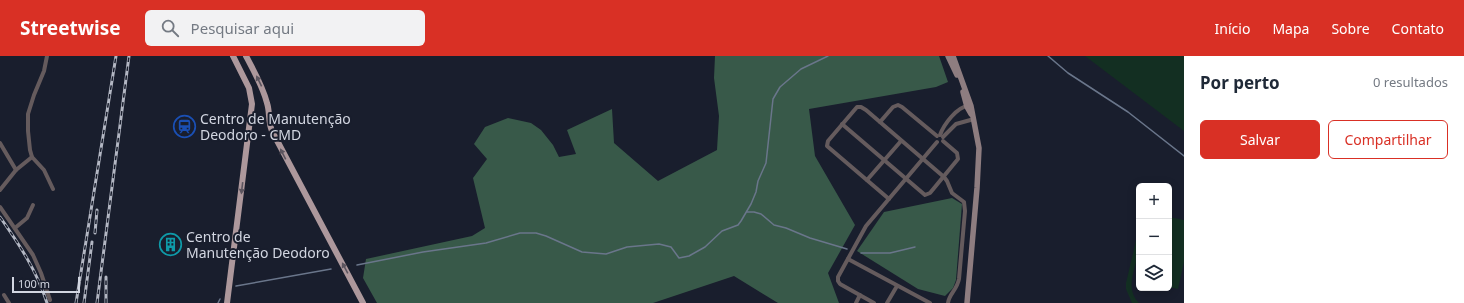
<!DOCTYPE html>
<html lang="pt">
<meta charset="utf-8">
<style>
:root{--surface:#fff;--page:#f2f2f3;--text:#1f2937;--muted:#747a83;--line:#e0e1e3;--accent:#d93025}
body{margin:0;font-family:"Noto Sans",sans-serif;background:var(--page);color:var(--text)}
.controls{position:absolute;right:12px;bottom:12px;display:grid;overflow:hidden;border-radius:6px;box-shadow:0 2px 10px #0003}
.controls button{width:36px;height:36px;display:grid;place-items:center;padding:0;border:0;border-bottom:1px solid var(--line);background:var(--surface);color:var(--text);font:20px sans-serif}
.scale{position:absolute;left:12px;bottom:10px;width:68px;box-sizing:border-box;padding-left:4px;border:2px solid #d2d6e1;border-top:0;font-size:11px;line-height:14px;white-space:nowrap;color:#d2d6e1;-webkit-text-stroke:3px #191e2d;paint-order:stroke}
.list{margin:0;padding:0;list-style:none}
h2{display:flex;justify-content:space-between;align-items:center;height:52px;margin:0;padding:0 16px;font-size:17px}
h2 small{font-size:13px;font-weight:400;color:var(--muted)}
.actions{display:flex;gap:8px;padding:12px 16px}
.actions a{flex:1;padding:9px 0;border:1px solid var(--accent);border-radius:6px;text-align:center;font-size:14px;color:var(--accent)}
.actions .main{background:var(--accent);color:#fff}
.icon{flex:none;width:22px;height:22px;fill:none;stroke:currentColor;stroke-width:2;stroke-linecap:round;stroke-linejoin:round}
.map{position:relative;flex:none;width:1184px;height:247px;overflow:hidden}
header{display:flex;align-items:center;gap:24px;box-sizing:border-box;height:56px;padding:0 20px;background:var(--accent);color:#fff}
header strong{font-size:19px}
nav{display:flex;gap:22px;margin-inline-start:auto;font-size:14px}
.search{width:280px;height:36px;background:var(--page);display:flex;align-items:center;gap:10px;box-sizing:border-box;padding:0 14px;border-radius:6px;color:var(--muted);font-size:15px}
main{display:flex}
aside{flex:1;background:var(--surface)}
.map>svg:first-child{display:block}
.green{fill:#132f22}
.forest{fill:#385949}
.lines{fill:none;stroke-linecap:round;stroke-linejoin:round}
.stream{stroke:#6a768b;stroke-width:1.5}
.street{stroke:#655b5d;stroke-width:4}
.secondary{stroke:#8e7d80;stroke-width:5.5}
.primary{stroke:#ad989c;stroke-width:6}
.rail-casing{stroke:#b3b7c3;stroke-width:3}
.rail{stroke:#191e2d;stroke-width:1.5;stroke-dasharray:4.5;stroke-linecap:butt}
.oneway{fill:#5c555f}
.labels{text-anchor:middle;stroke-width:4;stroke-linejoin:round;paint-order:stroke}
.poi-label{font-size:14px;fill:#d2d6e1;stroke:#191e2d;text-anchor:start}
</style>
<header>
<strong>Streetwise</strong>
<div class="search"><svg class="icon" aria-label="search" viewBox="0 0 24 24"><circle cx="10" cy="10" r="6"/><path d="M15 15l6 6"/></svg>Pesquisar aqui</div>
<nav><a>Início</a><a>Mapa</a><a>Sobre</a><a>Contato</a></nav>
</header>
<main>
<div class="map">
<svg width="1184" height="247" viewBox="0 0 1184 247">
<rect width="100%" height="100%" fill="#191e2d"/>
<g class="green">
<polygon points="1085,0 1184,0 1184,75"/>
<polygon points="1169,161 1184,164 1184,206 1178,233 1169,231"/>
<path d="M 1139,172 C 1139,179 1140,187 1139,194 C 1136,212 1124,232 1139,247 L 1132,247 L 1126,233 L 1126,227 Z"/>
</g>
<g class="forest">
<polygon points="715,0 939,0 948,26 936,31 809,53 815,100 855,169 828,217 839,247 778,247 734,220 653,247 377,247 363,222 366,203 472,180 485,172 473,122 487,103 474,88 485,71 508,62 531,67 541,74 553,89 559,101 576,98 567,74 612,53 614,87 658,125 717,94 719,60 714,22"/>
<polygon points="952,142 962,148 956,224 953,232 945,240 918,233 857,195 884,156"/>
</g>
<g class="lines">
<g class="stream">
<polyline points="1048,0 1068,17 1128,56 1184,100"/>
<polyline points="747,156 754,156 761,158 774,169 786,172 810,182 847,193"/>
<polyline points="861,197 890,197 915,191"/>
<polyline points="357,209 423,196 486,187 520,177 536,177 546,180 582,196 606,198 627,191 659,188 671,191 679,202 689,200 705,191 722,175 738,169 741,165 751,148 756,136 758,125 766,107 773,43 780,31 801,13 828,0"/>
<polyline points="236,230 331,213"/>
<polyline points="218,247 220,243"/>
</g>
<g class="street">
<polyline points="47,0 44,15 34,39 28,58 28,75 30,94 32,101 44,114 53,133"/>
<polyline points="880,66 893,51 898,49 902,51 937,80"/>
<polyline points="842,68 925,139 930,137 958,103 957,97 943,85"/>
<path d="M 940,79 C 944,68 957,51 968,50"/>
<polyline points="943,81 956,68 974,63"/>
<polyline points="0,87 16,114"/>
<polyline points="867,124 901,85"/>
<polyline points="0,134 16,114 32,101"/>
<path d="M 889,143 L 827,90 L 828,85 L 857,51 L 861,51 L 866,54 L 944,121 L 947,125 L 952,137 L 964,146 L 965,155 L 959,223 C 957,234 949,238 948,247"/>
<polyline points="0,151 33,199 41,217 50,244"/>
<polyline points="15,172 27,162 33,149"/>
<polyline points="848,203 930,247"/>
<polyline points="4,239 9,247"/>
<polyline points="856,247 860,239"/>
<polyline points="874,247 840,228 838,225 838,221 866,170 937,86"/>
<polyline points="887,247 897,230"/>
</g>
<g class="secondary">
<polyline points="948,0 957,19"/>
<polyline points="953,0 971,50 979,92 977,132 967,247"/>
<polyline points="963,36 967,51 971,58"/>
</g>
<g class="primary">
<path d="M 246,0 C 254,15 263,31 267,47 C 270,56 268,66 272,75 L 363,247"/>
<polyline points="227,247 252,48 249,32 233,0"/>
</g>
<defs>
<g id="rail">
<path d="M 0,161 C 19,188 37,215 47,247"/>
<polyline points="95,177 97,154"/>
<polyline points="76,247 116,0"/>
<polyline points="84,247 92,186"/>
<polyline points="97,247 129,0"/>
<polyline points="106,247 106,221"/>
</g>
</defs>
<use href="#rail" class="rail-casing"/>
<use href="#rail" class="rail"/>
</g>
<defs><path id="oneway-solid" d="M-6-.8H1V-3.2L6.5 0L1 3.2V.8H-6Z"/></defs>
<g class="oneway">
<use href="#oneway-solid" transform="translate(259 25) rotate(-116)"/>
<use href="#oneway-solid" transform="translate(283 98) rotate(-117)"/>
<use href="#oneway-solid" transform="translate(242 132) rotate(97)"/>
<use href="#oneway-solid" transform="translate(345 212) rotate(-118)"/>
</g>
<defs>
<symbol id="station-ring" viewBox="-11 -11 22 22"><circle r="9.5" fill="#191e2d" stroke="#1a4fb4" stroke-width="1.5"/><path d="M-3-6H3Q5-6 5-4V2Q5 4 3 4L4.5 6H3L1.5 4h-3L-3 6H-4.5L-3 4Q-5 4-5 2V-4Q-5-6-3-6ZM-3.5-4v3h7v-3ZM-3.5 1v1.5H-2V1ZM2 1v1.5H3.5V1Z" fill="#1a4fb4"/></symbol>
<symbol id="building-ring" viewBox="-11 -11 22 22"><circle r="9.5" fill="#191e2d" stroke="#0f9aa8" stroke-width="1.5"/><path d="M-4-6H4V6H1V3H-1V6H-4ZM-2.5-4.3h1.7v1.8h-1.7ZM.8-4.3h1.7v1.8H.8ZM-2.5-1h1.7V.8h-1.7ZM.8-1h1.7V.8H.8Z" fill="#0f9aa8"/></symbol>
</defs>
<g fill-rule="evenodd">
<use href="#station-ring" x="172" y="58" width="25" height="25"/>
<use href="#building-ring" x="158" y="176" width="25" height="25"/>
</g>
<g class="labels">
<g class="poi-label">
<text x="200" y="68">Centro de Manutenção<tspan x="200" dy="16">Deodoro - CMD</tspan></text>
<text x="186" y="186">Centro de<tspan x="186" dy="16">Manutenção Deodoro</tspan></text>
</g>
</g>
</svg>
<div class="controls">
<button>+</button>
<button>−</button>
<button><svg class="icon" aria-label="layers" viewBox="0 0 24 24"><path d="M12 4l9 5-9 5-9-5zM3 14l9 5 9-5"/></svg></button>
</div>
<div class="scale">100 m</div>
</div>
<aside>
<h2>Por perto<small>0 resultados</small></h2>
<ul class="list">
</ul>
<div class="actions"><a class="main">Salvar</a><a>Compartilhar</a></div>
</aside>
</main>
